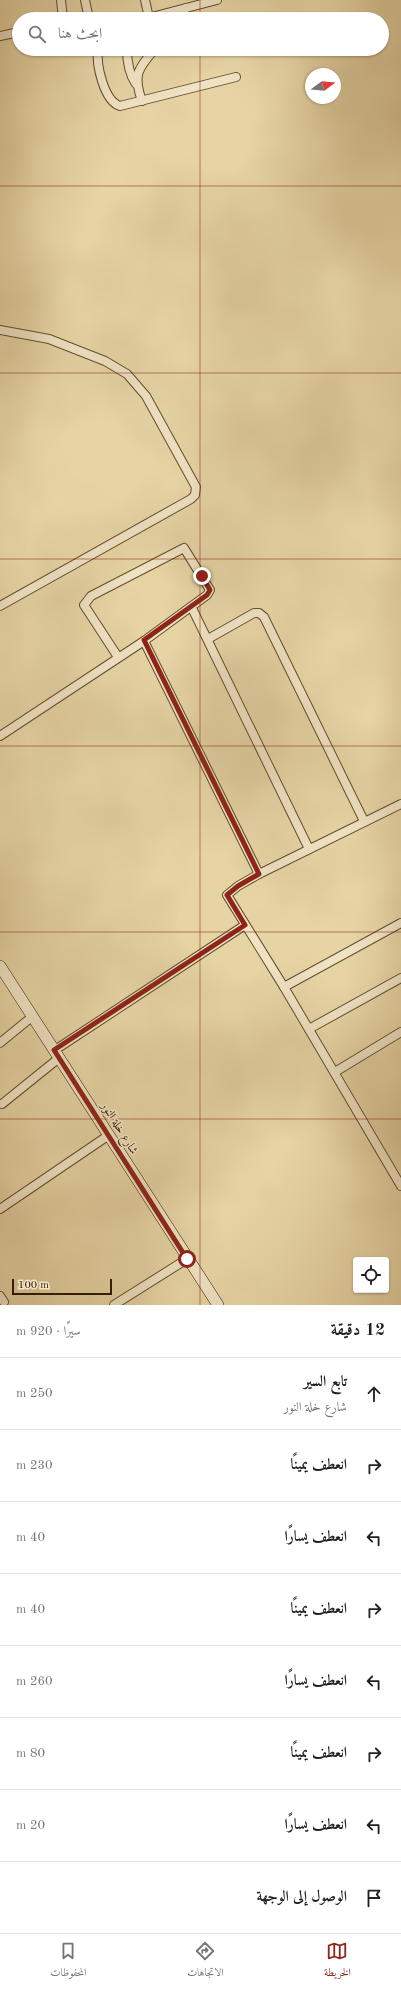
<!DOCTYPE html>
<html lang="ar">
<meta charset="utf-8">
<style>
:root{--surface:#fff;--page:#f6f6f6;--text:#202124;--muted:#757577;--line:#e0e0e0;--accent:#8f2418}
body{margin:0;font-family:"Old Standard TT",Amiri,serif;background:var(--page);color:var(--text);direction:rtl}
.controls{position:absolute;right:12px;bottom:12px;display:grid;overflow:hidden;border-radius:4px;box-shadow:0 1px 3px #0004}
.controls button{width:36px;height:36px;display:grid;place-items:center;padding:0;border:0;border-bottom:1px solid var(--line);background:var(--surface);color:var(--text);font:20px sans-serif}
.compass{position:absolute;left:305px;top:68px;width:36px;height:36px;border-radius:50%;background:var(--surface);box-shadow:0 1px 3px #0004;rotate:74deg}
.scale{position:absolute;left:12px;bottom:10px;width:100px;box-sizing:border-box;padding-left:4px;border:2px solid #362005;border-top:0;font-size:11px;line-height:14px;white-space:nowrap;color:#362005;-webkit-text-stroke:3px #efe3c4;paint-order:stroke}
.stop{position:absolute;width:12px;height:12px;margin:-9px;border:3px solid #8f2418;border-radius:50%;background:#fff}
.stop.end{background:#8f2418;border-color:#fff;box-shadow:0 1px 4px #0008}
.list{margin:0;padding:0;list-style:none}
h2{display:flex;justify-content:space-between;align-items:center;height:52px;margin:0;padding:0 16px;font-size:17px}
h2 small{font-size:13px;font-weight:400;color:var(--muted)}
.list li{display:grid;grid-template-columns:26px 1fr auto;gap:12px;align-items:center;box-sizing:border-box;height:72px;padding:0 16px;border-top:1px solid var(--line)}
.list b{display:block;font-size:15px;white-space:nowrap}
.list p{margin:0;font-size:13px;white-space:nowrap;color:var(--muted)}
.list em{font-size:13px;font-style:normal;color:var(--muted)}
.icon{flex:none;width:22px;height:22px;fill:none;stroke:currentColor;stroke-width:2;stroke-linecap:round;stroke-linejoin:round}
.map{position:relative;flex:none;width:401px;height:1305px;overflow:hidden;direction:ltr}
.search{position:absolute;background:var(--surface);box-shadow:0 1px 3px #0004;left:12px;right:12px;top:12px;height:44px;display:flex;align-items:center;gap:10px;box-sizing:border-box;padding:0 14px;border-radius:22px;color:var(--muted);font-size:15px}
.sheet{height:628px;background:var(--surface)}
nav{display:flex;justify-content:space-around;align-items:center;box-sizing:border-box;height:56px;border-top:1px solid var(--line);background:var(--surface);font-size:11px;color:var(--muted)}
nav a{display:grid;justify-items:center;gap:2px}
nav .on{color:var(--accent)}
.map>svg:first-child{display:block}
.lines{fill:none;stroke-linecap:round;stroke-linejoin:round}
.street-casing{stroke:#624d2d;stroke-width:10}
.secondary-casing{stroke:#362005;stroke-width:12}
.street{stroke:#efe3c4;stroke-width:8}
.secondary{stroke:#efe3c4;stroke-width:11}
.route{stroke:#8f2418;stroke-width:5}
.grid{fill:none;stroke:#8f2418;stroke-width:1;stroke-opacity:0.55}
.labels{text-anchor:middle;stroke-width:3;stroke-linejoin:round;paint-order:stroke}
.street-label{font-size:12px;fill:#362005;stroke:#efe3c4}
</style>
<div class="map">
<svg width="401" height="1305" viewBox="0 0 401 1305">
<rect width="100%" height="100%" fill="#e6d4a5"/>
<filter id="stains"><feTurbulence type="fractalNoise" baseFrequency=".005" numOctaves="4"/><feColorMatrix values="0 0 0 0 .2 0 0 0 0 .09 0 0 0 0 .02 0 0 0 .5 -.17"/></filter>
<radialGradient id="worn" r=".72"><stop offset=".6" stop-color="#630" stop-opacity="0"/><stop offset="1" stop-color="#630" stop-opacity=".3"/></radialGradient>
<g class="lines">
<defs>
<g id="street">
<polyline points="61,0 63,19"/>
<polyline points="85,0 89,19"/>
<polyline points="145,0 149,18"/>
<polyline points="144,19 217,0"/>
<polyline points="178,19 186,8"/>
<polyline points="0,36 19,32"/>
<path d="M 98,49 C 96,65 104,101 120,106 L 236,77"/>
<path d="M 127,49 C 127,61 129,74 136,84"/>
<path d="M 142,101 C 133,76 137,69 155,49"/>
<polyline points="0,330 49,339 105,361 127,374 146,396 196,487 195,495 191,499 0,606"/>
<polyline points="192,608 309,849"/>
<polyline points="208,639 254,613 259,613 264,617 364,821"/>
<polyline points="144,641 259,874"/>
<polyline points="0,736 144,641 207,595 210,590 184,548 91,596 84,605 118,657"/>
<polyline points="401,804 259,874 238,886 227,895 284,987 401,1186"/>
<polyline points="284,987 401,923"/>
<polyline points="309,1029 401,978"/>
<polyline points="0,1043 33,1016"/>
<polyline points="55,1050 245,925"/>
<polyline points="335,1072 401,1032"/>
<polyline points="2,1104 59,1058"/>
<polyline points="0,1209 109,1135"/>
<polyline points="0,1296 4,1302"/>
<polyline points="114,1305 187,1259"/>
</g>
<polyline id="secondary" points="0,966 218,1305"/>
</defs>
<use href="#street" class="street-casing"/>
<use href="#secondary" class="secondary-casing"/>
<use href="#street" class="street"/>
<use href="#secondary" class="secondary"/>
</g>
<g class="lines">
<polyline class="route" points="187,1259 54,1050 245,925 227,895 238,886 259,874 144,640 207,595 210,590 202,576"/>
</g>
<path class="grid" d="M 200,0 L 200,19M 200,49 L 200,1305M 0,186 L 401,186M 0,373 L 401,373M 0,559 L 401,559M 0,746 L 401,746M 0,932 L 401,932M 0,1119 L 401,1119"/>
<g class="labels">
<g class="street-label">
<text transform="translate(120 1128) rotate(58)" y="4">شارع خلة النور</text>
</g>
</g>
<rect width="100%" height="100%" filter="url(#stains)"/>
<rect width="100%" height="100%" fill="url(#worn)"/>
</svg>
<div class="controls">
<button><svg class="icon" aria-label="locate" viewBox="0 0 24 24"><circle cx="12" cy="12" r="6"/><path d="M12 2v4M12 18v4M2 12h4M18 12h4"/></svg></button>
</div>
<svg class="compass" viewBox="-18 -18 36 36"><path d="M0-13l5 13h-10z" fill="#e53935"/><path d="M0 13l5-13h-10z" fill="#757577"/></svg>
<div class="scale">100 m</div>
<div class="stop" style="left:187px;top:1259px"></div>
<div class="stop end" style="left:202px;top:576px"></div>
<div class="search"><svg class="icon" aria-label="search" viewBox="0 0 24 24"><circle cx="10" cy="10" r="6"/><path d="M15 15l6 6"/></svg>ابحث هنا</div>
</div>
<section class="sheet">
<h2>12 دقيقة<small>سيرًا · 920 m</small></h2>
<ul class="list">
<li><svg class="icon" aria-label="ahead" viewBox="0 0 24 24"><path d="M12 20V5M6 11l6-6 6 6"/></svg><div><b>تابع السير</b><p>شارع خلة النور</p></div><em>250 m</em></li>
<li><svg class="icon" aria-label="right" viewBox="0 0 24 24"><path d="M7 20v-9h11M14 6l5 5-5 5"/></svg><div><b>انعطف يمينًا</b></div><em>230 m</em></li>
<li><svg class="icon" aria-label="left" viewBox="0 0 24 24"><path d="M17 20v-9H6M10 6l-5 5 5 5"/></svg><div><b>انعطف يسارًا</b></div><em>40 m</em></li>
<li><svg class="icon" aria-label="right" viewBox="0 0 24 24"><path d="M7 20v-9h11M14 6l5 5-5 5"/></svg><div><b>انعطف يمينًا</b></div><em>40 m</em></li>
<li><svg class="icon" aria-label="left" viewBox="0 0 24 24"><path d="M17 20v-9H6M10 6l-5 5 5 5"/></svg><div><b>انعطف يسارًا</b></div><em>260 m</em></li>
<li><svg class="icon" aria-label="right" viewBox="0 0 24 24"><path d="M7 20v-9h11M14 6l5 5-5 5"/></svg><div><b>انعطف يمينًا</b></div><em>80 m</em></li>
<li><svg class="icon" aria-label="left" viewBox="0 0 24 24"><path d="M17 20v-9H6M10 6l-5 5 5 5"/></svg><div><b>انعطف يسارًا</b></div><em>20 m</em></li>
<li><svg class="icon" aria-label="arrive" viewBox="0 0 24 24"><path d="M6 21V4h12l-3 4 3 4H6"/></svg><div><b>الوصول إلى الوجهة</b></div></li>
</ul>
</section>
<nav>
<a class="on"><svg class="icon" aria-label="map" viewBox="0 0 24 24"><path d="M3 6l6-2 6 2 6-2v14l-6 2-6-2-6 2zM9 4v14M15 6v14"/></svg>الخريطة</a>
<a><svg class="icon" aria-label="directions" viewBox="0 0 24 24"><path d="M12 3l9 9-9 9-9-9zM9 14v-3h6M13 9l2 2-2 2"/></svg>الاتجاهات</a>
<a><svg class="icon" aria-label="saved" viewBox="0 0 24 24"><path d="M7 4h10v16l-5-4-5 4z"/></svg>المحفوظات</a>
</nav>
